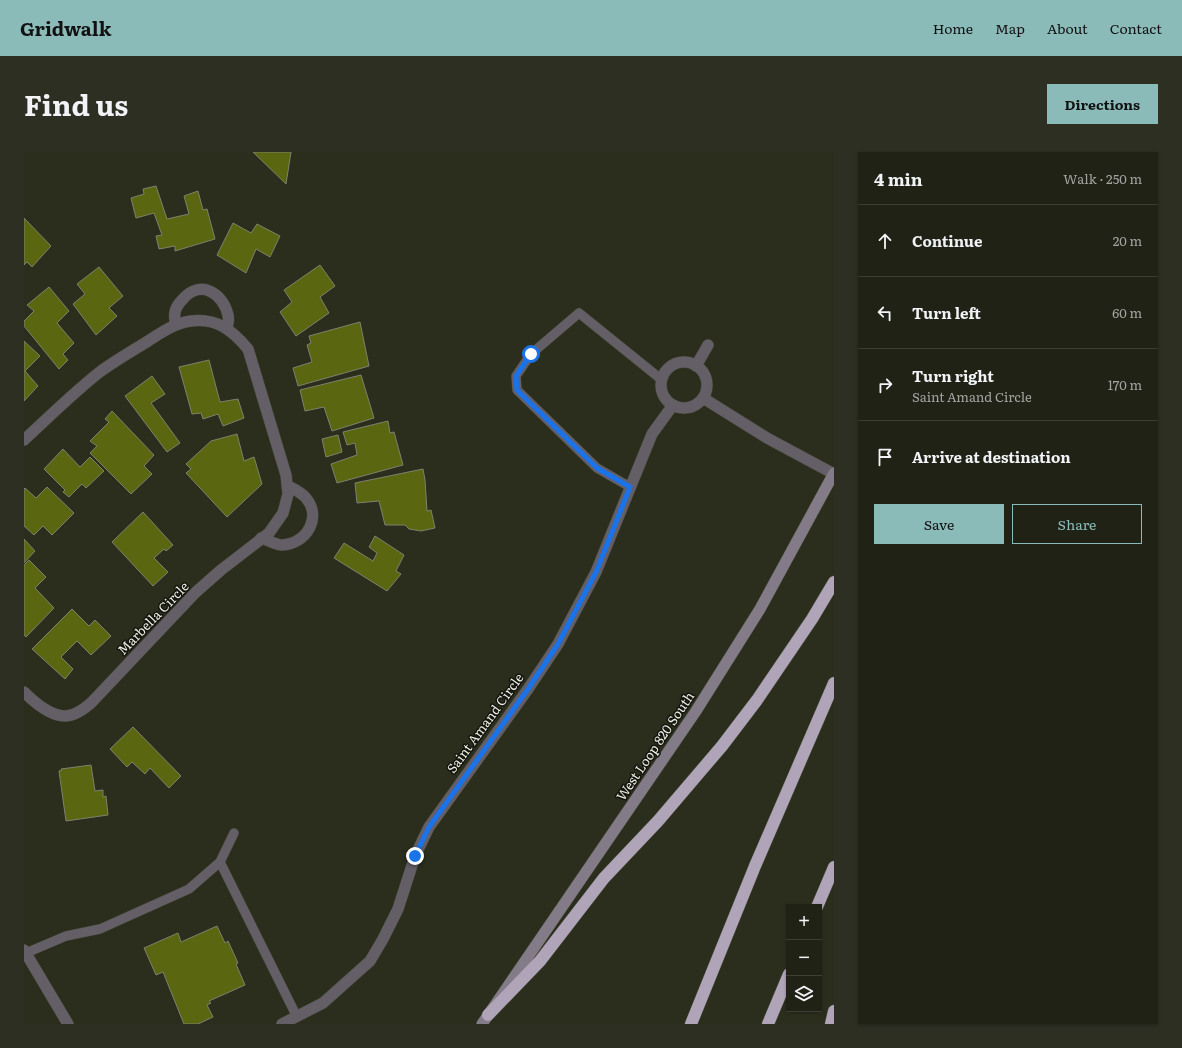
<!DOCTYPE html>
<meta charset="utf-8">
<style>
:root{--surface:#202216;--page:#2d2f23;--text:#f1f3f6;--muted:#a2a4a1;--line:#3d3f35;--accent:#8bbbb9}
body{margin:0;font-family:Literata,serif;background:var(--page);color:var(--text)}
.controls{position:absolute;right:12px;bottom:12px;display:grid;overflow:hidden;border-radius:0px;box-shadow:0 1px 3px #0004}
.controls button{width:36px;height:36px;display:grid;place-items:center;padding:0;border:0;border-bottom:1px solid var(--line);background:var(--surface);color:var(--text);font:20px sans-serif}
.stop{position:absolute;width:12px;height:12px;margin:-9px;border:3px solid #1a73e8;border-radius:50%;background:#fff}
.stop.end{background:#1a73e8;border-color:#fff;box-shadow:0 1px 4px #0008}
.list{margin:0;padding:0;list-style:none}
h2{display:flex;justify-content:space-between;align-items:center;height:52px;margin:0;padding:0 16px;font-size:17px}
h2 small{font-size:13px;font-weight:400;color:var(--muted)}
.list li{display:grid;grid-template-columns:26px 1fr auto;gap:12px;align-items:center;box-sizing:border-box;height:72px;padding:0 16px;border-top:1px solid var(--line)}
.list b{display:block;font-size:15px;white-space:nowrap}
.list p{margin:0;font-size:13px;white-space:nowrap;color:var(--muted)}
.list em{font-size:13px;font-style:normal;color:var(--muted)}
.actions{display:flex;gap:8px;padding:12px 16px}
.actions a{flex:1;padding:9px 0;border:1px solid var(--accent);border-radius:0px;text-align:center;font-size:14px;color:var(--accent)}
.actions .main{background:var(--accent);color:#111}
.icon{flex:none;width:22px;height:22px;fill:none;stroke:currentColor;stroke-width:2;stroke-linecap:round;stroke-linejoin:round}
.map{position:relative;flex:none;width:810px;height:872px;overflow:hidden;border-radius:0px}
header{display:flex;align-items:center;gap:24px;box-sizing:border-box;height:56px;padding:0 20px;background:var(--accent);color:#111}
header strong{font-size:19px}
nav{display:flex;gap:22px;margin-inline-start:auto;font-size:14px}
.intro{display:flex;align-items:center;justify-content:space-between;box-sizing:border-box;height:96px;padding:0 24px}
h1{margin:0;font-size:28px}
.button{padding:10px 18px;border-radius:0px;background:var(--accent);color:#111;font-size:14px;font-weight:700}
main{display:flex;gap:24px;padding:0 24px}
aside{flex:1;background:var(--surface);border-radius:0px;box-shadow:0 1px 3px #0004}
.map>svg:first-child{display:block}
.building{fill:#5b6611;stroke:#7d826e}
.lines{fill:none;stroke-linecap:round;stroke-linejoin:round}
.service-casing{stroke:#464939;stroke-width:10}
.minor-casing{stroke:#464939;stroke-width:12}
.tertiary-casing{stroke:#464939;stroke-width:12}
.secondary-casing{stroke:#464939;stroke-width:12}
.motorway-casing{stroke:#464939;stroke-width:13}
.service{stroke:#645f67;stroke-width:9}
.minor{stroke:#645f67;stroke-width:11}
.tertiary{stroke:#645f67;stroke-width:11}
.secondary{stroke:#837c88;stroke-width:11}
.motorway{stroke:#b0a5b8;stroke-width:12}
.route{stroke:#1a73e8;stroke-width:5}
.labels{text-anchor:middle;stroke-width:3;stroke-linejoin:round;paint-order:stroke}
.street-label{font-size:13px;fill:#edefe4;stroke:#14150e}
</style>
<header>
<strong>Gridwalk</strong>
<nav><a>Home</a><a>Map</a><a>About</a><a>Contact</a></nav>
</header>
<div class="intro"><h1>Find us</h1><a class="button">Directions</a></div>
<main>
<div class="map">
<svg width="810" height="872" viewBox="0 0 810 872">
<rect width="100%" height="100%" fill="#2b2e1d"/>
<g class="building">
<polygon points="229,0 267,0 262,32"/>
<polygon points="132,34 143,67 165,62 160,44 174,39 179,58 183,57 191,87 151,99 151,94 135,97 132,84 138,83 130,61 112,66 107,46 120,42 119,37"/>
<polygon points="0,66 27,94 8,115 3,110 0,113"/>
<polygon points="209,71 227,81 233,72 256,84 246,105 232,97 222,121 193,103"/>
<polygon points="296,113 311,134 296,145 305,161 272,184 256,160 268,150 260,138"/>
<polygon points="75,115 99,144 85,156 93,164 72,183 49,152 61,142 53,132"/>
<polygon points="25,135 45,159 33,171 50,191 39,202 44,208 35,217 0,174 0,169 10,159 3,153"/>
<polygon points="336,170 345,214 274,234 269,216 288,210 283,193 287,191 285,184"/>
<polygon points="0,189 16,204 1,219 14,234 0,249"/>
<polygon points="185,208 196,250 214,247 220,266 199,274 194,262 179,267 177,261 168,262 155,215"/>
<polygon points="337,223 350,266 308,279 300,255 281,259 276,238"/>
<polygon points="128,224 141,242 127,251 156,291 143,300 101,244"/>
<polygon points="88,259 130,303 120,314 128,322 107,342 66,301 73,294 66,289 85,270 81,267"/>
<polygon points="364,269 366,281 370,280 379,313 313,331 307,312 333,303 331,291 323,293 319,280"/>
<polygon points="213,282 220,309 230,305 238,332 203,365 162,321 167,317 162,312 187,289"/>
<polygon points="314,283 318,300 302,305 298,287"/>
<polygon points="39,297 56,315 66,305 80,319 62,336 58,332 45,345 39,340 41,338 20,317"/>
<polygon points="399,317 401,328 403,359 407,358 411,376 397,379 385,377 381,373 361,373 355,349 333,351 331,331"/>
<polygon points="23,335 50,361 28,383 19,374 10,383 0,374 0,337 1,336 12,346"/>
<polygon points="119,360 149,393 142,399 140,397 130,406 144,420 129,434 88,390"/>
<polygon points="351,384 380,403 372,419 377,422 363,439 310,406 320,391 349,409 353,401 345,395"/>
<polygon points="0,387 11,399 0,411"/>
<polygon points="5,408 22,425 11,436 30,456 2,485 0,483 0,413"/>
<polygon points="48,457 65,474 71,468 87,484 67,503 53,489 37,505 49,517 41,527 8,497"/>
<polygon points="109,575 157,624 145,636 126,616 121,622 108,610 103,615 86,597"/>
<polygon points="67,613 71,639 79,638 79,645 82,644 84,663 42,669 35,619 38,618 37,617"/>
<polygon points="193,774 201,791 204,789 214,811 212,812 221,833 185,849 187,851 183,853 189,865 174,872 160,872 139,820 132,823 120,796 154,781 157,790"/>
</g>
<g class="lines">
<defs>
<g id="service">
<polyline points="606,335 573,316 493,238 492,224 507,202 555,161 638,228"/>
<polyline points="196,710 273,865"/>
<polyline points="2,801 42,784 76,777 165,737 196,710 210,681"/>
</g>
<g id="minor">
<path d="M 152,172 C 151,169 150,164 151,160 C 152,155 156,150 159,147 C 176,127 199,141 204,163 C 205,167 204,172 203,175"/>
<circle cx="660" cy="233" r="23"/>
<polyline points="672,214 684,193"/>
<polyline points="679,246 743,286 810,322"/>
<path d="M 0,288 C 25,265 50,240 77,219 C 91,209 106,200 121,191 C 135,182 150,171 167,169 C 193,166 208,178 224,197 L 262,323 L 264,342 L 259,361 L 245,381 L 197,418 L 172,440 L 67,551 C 60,557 51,564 41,564 C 26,564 10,550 0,540"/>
<path d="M 237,386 C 244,388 252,393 258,393 C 283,392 298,365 282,346 C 277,340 270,337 264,334"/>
<polyline points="258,872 299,851 346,809 359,787 374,757 391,704 405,675 504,537 534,492 572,420 628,282 649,253"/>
</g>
<polyline id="tertiary" points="0,798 44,872"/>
<polyline id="secondary" points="458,872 672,559 736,457 810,321"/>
<g id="motorway">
<polyline points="793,755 810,715"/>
<polyline points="464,863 516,809 580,726 634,669 698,594 733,548 788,467 810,430"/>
<polyline points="667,872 731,714 810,531"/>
<polyline points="744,872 765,822"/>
<polyline points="807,872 810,859"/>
</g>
</defs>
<use href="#service" class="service-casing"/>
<use href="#minor" class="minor-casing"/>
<use href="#tertiary" class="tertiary-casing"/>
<use href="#secondary" class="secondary-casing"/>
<use href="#motorway" class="motorway-casing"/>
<use href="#service" class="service"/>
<use href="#minor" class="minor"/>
<use href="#tertiary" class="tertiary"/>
<use href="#secondary" class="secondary"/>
<use href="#motorway" class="motorway"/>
</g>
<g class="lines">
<polyline class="route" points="391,704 405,675 504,537 534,492 572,420 606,335 573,316 493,238 492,224 507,202"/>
</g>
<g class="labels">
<g class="street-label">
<text transform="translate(129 466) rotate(-46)" y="5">Marbella Circle</text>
<text transform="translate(461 571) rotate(-54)" y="5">Saint Amand Circle</text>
<text transform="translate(631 594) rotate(-56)" y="5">West Loop 820 South</text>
</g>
</g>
</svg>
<div class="controls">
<button>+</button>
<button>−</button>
<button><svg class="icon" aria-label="layers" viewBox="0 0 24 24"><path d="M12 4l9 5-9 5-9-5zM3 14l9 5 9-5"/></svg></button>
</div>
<div class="stop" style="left:507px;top:202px"></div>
<div class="stop end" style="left:391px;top:704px"></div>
</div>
<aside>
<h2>4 min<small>Walk · 250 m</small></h2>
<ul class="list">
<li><svg class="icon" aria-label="ahead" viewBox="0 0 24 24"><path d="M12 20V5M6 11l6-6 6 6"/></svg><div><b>Continue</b></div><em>20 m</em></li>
<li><svg class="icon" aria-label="left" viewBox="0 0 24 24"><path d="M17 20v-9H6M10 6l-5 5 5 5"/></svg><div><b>Turn left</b></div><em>60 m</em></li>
<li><svg class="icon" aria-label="right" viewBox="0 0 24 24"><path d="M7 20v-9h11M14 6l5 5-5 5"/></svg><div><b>Turn right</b><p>Saint Amand Circle</p></div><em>170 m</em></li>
<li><svg class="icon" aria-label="arrive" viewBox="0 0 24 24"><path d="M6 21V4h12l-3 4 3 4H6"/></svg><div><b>Arrive at destination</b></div></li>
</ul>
<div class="actions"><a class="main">Save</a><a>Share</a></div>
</aside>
</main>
